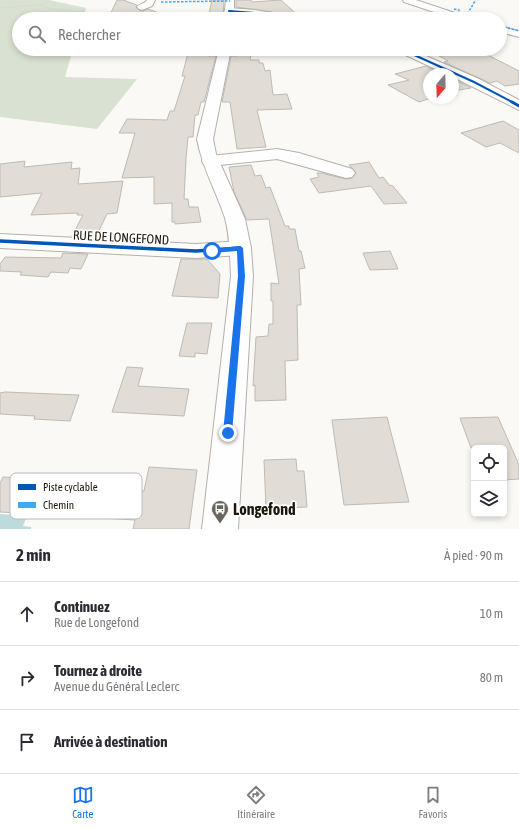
<!DOCTYPE html>
<html lang="fr">
<meta charset="utf-8">
<style>
:root{--surface:#fff;--page:#f2f2f3;--text:#2b2b33;--muted:#7c7c81;--line:#e1e1e2;--accent:#1a73e8}
body{margin:0;font-family:"Asap Condensed",sans-serif;background:var(--page);color:var(--text)}
.controls{position:absolute;right:12px;bottom:12px;display:grid;overflow:hidden;border-radius:6px;box-shadow:0 2px 6px #0003}
.controls button{width:36px;height:36px;display:grid;place-items:center;padding:0;border:0;border-bottom:1px solid var(--line);background:var(--surface);color:var(--text);font:20px sans-serif}
.compass{position:absolute;left:423px;top:68px;width:36px;height:36px;border-radius:50%;background:var(--surface);box-shadow:0 2px 6px #0003;rotate:199deg}
.stop{position:absolute;width:12px;height:12px;margin:-9px;border:3px solid #1a73e8;border-radius:50%;background:#fff}
.stop.end{background:#1a73e8;border-color:#fff;box-shadow:0 1px 4px #0008}
.list{margin:0;padding:0;list-style:none}
h2{display:flex;justify-content:space-between;align-items:center;height:52px;margin:0;padding:0 16px;font-size:17px}
h2 small{font-size:13px;font-weight:400;color:var(--muted)}
.list li{display:grid;grid-template-columns:26px 1fr auto;gap:12px;align-items:center;box-sizing:border-box;height:64px;padding:0 16px;border-top:1px solid var(--line)}
.list b{display:block;font-size:15px;white-space:nowrap}
.list p{margin:0;font-size:13px;white-space:nowrap;color:var(--muted)}
.list em{font-size:13px;font-style:normal;color:var(--muted)}
.icon{flex:none;width:22px;height:22px;fill:none;stroke:currentColor;stroke-width:2;stroke-linecap:round;stroke-linejoin:round}
.map{position:relative;flex:none;width:519px;height:529px;overflow:hidden}
.search{position:absolute;background:var(--surface);box-shadow:0 2px 6px #0003;left:12px;right:12px;top:12px;height:44px;display:flex;align-items:center;gap:10px;box-sizing:border-box;padding:0 14px;border-radius:22px;color:var(--muted);font-size:15px}
.sheet{height:244px;background:var(--surface)}
nav{display:flex;justify-content:space-around;align-items:center;box-sizing:border-box;height:56px;border-top:1px solid var(--line);background:var(--surface);font-size:11px;color:var(--muted)}
nav a{display:grid;justify-items:center;gap:2px}
nav .on{color:var(--accent)}
.map>svg:first-child{display:block}
.green{fill:#d9e1d2}
.water{fill:#bddadc}
.building{fill:#e1dcd5;stroke:#bfbbb4}
.lines{fill:none;stroke-linecap:round;stroke-linejoin:round}
.minor-casing{stroke:#b5b0a9;stroke-width:2}
.major-casing{stroke:#b5b0a9;stroke-width:2}
.path{stroke:#d3d3d1;stroke-width:1;stroke-dasharray:1 1.5;stroke-linecap:butt}
.minor{fill:#fefefe;fill-rule:evenodd}
.major{fill:#fefefe;fill-rule:evenodd}
.quiet{stroke:#3fa9f5;stroke-width:1.5;stroke-dasharray:2.5 1.5;stroke-linecap:butt}
.cycleway-far2-casing{stroke:#fff;stroke-width:3}
.cycleway-far1-casing{stroke:#fff;stroke-width:5}
.cycleway-casing{stroke:#fff;stroke-width:5.5}
.cycleway-far2{stroke:#0057b8;stroke-width:2}
.cycleway-far1{stroke:#0057b8;stroke-width:3}
.cycleway{stroke:#0057b8;stroke-width:3.5}
.route{fill:#1a73e8}
.labels{text-anchor:middle;stroke-width:3.5;stroke-linejoin:round;paint-order:stroke}
.street-label{font-size:13px;fill:#1d170b;stroke:#fff}
.near-poi-label{font-size:16px;font-weight:bold;fill:#1d170b;stroke:#fff;text-anchor:start}
.key{fill:#fff;stroke:#bbb9b6;stroke-width:1}
.key-label{font-size:11px;fill:#1d170b}
</style>
<div class="map">
<svg width="519" height="529" viewBox="0 0 519 529">
<rect width="100%" height="100%" fill="#fbf9f5"/>
<polygon class="green" points="0,0 49,0 86,8 83,19 19,19 19,49 73,49 65,77 137,79 97,129 0,117"/>
<polygon class="water" points="0,514 27,516 23,526 31,527 31,529 0,529"/>
<g class="building">
<polygon points="117,0 123,0 137,5 136,7 139,10 143,11 148,9 170,17 170,19 108,19"/>
<polygon points="212,0 224,0 223,17 208,18"/>
<polygon points="236,0 251,0 252,2 281,0 302,19 297,19 291,15 236,7"/>
<polygon points="189,49 210,49 208,56 216,56 204,102 201,102 198,115 195,115 193,137 188,137 186,159 184,199 188,199 189,207 198,207 201,222 175,224 175,222 172,222 172,203 154,204 154,177 122,178 135,133 119,133 127,119 167,120 170,111 174,111 185,76 182,76"/>
<polygon points="442,49 476,49 519,71 519,84 505,86 497,81 490,83 444,62 448,61 439,56 451,55"/>
<polygon points="238,51 252,51 250,60 259,60 259,63 263,63 265,71 270,70 273,95 287,94 292,109 257,110 266,147 237,149 230,102 222,102 231,56 237,56"/>
<polygon points="426,66 442,74 429,74 429,98 431,98 419,102 388,85 409,80 395,74"/>
<polygon points="453,79 471,88 453,91"/>
<polygon points="503,121 519,130 519,153 500,143 486,147 461,133"/>
<polygon points="25,161 24,167 72,162 71,169 80,168 78,184 123,181 117,213 107,214 96,237 72,236 83,215 77,215 78,213 31,215 42,193 0,197 0,164"/>
<polygon points="369,162 379,178 383,177 390,186 392,185 407,203 384,204 371,186 319,193 310,179 319,177 317,173 321,173 346,179 352,178 356,173 349,165"/>
<polygon points="251,165 255,176 261,175 266,188 270,187 285,226 289,226 289,229 295,229 299,251 301,251 305,268 299,269 301,305 297,305 298,360 285,361 286,400 255,401 255,385 253,386 256,337 268,336 269,324 273,324 273,301 271,301 271,283 279,284 269,219 247,220 234,192 229,167"/>
<polygon points="390,251 398,269 370,270 363,253"/>
<polygon points="63,253 88,254 81,269 70,268 68,273 51,272 48,277 20,275 22,272 0,271 0,264 5,257 61,258"/>
<polygon points="181,259 207,259 220,274 218,298 172,296"/>
<polygon points="187,323 212,323 207,354 195,353 195,357 179,356"/>
<polygon points="127,367 143,368 138,386 189,389 184,416 112,412"/>
<polygon points="5,392 79,395 70,421 34,419 35,416 0,414 0,393"/>
<polygon points="387,417 409,502 344,505 332,420"/>
<polygon points="498,417 519,465 519,479 504,480 504,448 471,448 460,418"/>
<polygon points="296,459 297,471 304,471 307,507 266,509 264,460"/>
<polygon points="149,467 197,470 189,529 133,529 135,520 0,512 0,483 3,477 52,479 49,488 89,490 90,488 144,491"/>
</g>
<g class="lines">
<defs>
<g id="minor">
<path d="M 147,0 L 155,0 L 152,6 L 142,10 L 139,9 L 137,7 C 140,3 145,4 147,0 Z"/>
<polygon points="403,0 416,0 467,17 469,19 455,19 404,2"/>
<polygon points="229,8 255,10 291,16 296,19 274,19 226,13 224,11"/>
<polygon points="500,26 519,31 519,37 500,32"/>
<polygon points="395,49 410,49 479,79 519,100 519,110 453,77 453,74 446,74 397,51"/>
<polygon points="277,149 299,153 352,169 355,173 352,177 346,178 277,159 210,166 204,165 202,161 204,157 210,156"/>
<polygon points="0,234 196,244 240,241 247,243 251,248 247,253 240,255 196,258 0,248"/>
</g>
<g id="major">
<polygon points="226,0 234,0 234,19 224,19"/>
<path d="M 219,49 L 231,49 L 213,139 L 216,154 L 245,219 L 251,248 L 253,276 L 238,529 L 202,529 L 231,276 C 230,257 230,236 225,218 C 216,191 202,167 197,139 Z"/>
</g>
</defs>
<use href="#minor" class="minor-casing"/>
<use href="#major" class="major-casing"/>
<g class="path">
<polyline points="475,1 479,0"/>
<polyline points="0,8 40,5 56,10 83,12 89,15"/>
<polyline points="86,19 89,15 133,15"/>
</g>
<use href="#minor" class="minor"/>
<use href="#major" class="major"/>
<g class="quiet">
<polyline points="161,2 230,1"/>
<polyline points="454,9 459,10 458,13 469,16 463,19"/>
<polyline points="463,14 468,13 475,1"/>
<polyline points="500,26 519,31"/>
</g>
<defs>
<g id="cycleway-far2">
<polyline points="229,11 255,13 291,19"/>
<polyline points="401,49 474,82 514,103"/>
</g>
<polyline id="cycleway-far1" points="512,102 519,106"/>
<polyline id="cycleway" points="0,241 196,251 240,248"/>
</defs>
<use href="#cycleway-far2" class="cycleway-far2-casing"/>
<use href="#cycleway-far1" class="cycleway-far1-casing"/>
<use href="#cycleway" class="cycleway-casing"/>
<use href="#cycleway-far2" class="cycleway-far2"/>
<use href="#cycleway-far1" class="cycleway-far1"/>
<use href="#cycleway" class="cycleway"/>
</g>
<polygon class="route" points="240,246 243,248 245,276 232,433 231,436 228,437 224,436 223,433 238,276 237,251 212,253 209,251 212,249"/>
<defs>
<symbol id="bus-pin" viewBox="-11 -11 22 30"><path d="M0 17L-7.5 6A9.5 9.5 0 1 1 7.5 6Z" fill="#6b665d" stroke="#fff"/><path d="M-5-6H5V4H4V6H2V4H-2V6H-4V4H-5ZM-3.5-4V0h7V-4ZM-3.5 1.2v1.5H-2V1.2ZM2 1.2v1.5H3.5V1.2Z" fill="#fff"/></symbol>
</defs>
<g fill-rule="evenodd">
<use href="#bus-pin" x="210" y="499" width="20" height="27"/>
</g>
<g class="labels">
<g class="street-label">
<text transform="translate(121 237) rotate(3)" y="5">RUE DE LONGEFOND</text>
</g>
<g class="near-poi-label">
<text x="233" y="515">Longefond</text>
</g>
</g>
<rect x="10" y="473" width="132" height="46" rx="6" class="key"/>
<rect x="18" y="484" width="18" height="6" fill="#0057b8"/>
<rect x="18" y="502" width="18" height="6" fill="#3fa9f5"/>
<g class="key-label">
<text x="43" y="491">Piste cyclable</text>
<text x="43" y="509">Chemin</text>
</g>
</svg>
<div class="controls">
<button><svg class="icon" aria-label="locate" viewBox="0 0 24 24"><circle cx="12" cy="12" r="6"/><path d="M12 2v4M12 18v4M2 12h4M18 12h4"/></svg></button>
<button><svg class="icon" aria-label="layers" viewBox="0 0 24 24"><path d="M12 4l9 5-9 5-9-5zM3 14l9 5 9-5"/></svg></button>
</div>
<svg class="compass" viewBox="-18 -18 36 36"><path d="M0-13l5 13h-10z" fill="#e53935"/><path d="M0 13l5-13h-10z" fill="#7c7c81"/></svg>
<div class="stop" style="left:212px;top:251px"></div>
<div class="stop end" style="left:228px;top:433px"></div>
<div class="search"><svg class="icon" aria-label="search" viewBox="0 0 24 24"><circle cx="10" cy="10" r="6"/><path d="M15 15l6 6"/></svg>Rechercher</div>
</div>
<section class="sheet">
<h2>2 min<small>À pied · 90 m</small></h2>
<ul class="list">
<li><svg class="icon" aria-label="ahead" viewBox="0 0 24 24"><path d="M12 20V5M6 11l6-6 6 6"/></svg><div><b>Continuez</b><p>Rue de Longefond</p></div><em>10 m</em></li>
<li><svg class="icon" aria-label="right" viewBox="0 0 24 24"><path d="M7 20v-9h11M14 6l5 5-5 5"/></svg><div><b>Tournez à droite</b><p>Avenue du Général Leclerc</p></div><em>80 m</em></li>
<li><svg class="icon" aria-label="arrive" viewBox="0 0 24 24"><path d="M6 21V4h12l-3 4 3 4H6"/></svg><div><b>Arrivée à destination</b></div></li>
</ul>
</section>
<nav>
<a class="on"><svg class="icon" aria-label="map" viewBox="0 0 24 24"><path d="M3 6l6-2 6 2 6-2v14l-6 2-6-2-6 2zM9 4v14M15 6v14"/></svg>Carte</a>
<a><svg class="icon" aria-label="directions" viewBox="0 0 24 24"><path d="M12 3l9 9-9 9-9-9zM9 14v-3h6M13 9l2 2-2 2"/></svg>Itinéraire</a>
<a><svg class="icon" aria-label="saved" viewBox="0 0 24 24"><path d="M7 4h10v16l-5-4-5 4z"/></svg>Favoris</a>
</nav>
